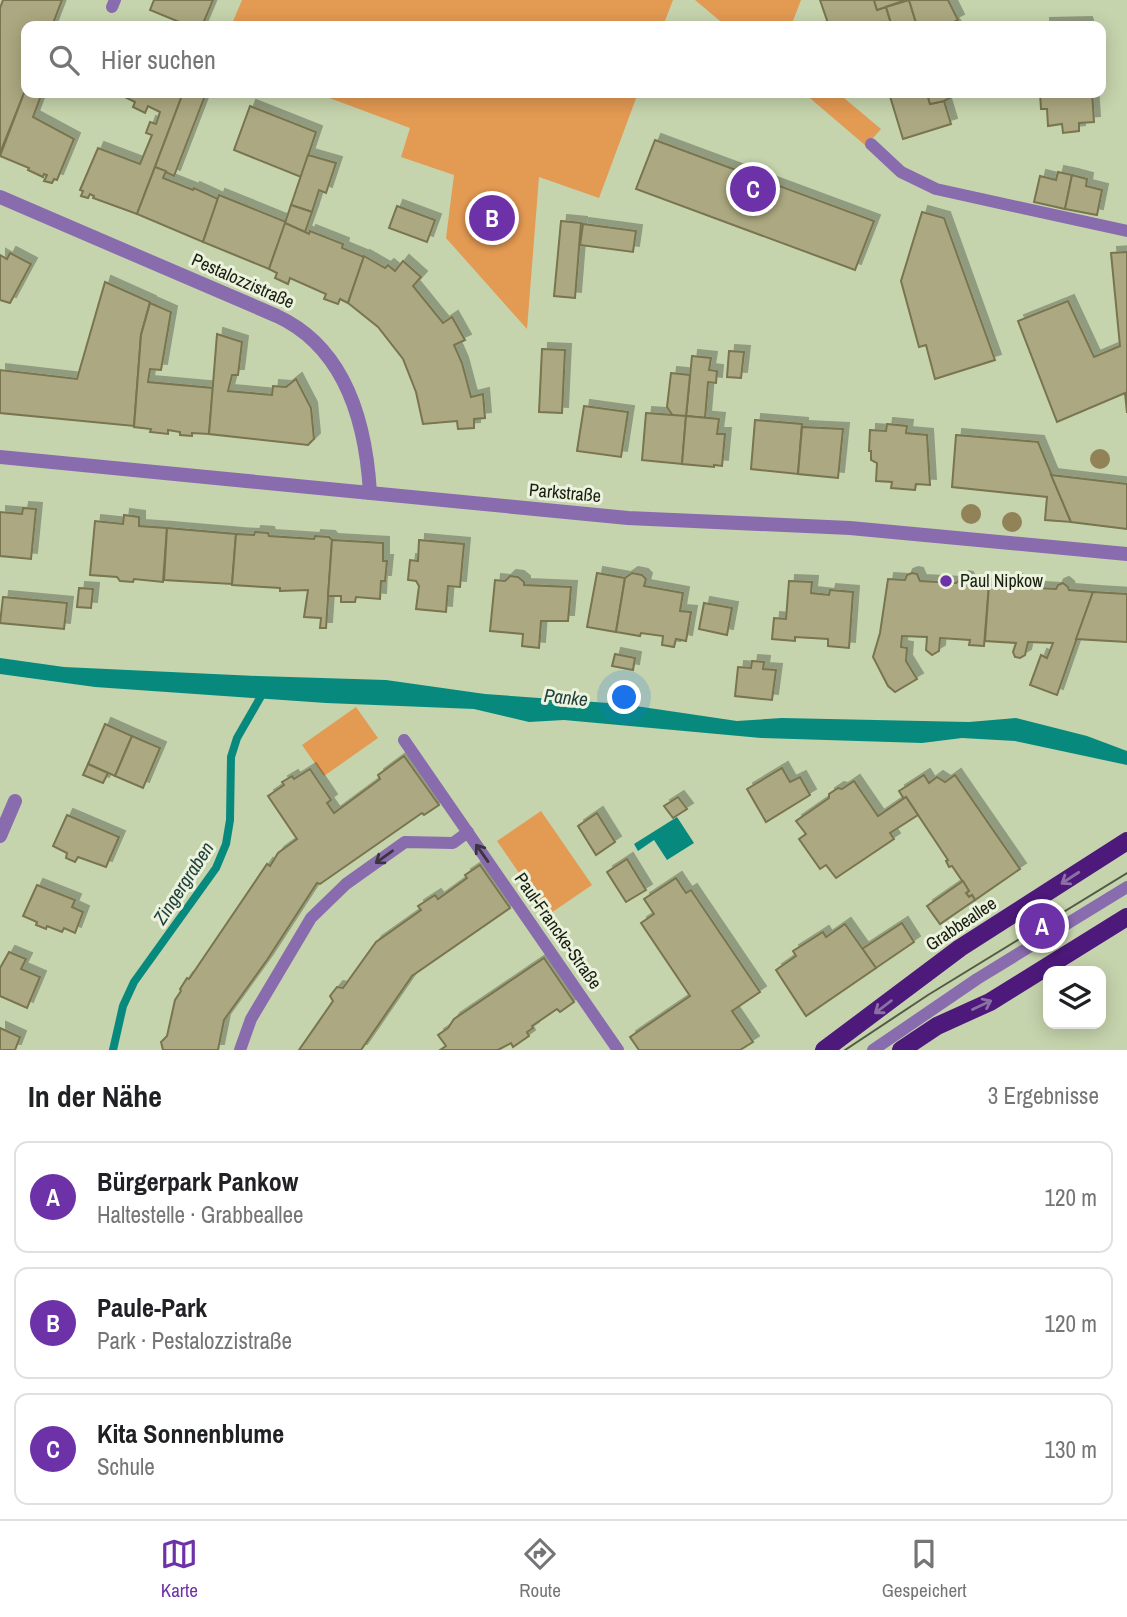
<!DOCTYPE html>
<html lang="de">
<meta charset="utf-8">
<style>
:root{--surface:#fff;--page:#f2f2f2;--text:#202124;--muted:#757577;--line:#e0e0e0;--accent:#6e32a8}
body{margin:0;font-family:"Archivo Narrow",sans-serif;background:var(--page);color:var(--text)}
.controls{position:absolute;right:21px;bottom:21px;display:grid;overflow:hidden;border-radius:14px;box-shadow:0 4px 18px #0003}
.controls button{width:63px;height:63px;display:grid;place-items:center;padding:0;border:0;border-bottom:2px solid var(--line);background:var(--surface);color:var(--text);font:35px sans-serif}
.you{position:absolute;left:625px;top:698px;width:24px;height:24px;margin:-18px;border:5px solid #fff;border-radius:50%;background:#1a73e8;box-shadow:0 0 0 10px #1a73e833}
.badge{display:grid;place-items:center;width:46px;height:46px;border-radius:50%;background:var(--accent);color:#fff;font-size:23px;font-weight:700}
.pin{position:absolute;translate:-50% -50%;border:4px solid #fff;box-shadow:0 2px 7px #0006}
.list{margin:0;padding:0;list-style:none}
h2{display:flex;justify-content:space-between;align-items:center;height:91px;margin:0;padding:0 28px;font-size:30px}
h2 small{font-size:23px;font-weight:400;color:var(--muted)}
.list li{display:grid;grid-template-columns:46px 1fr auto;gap:21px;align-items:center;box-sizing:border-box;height:112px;margin:0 14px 14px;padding:0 14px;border:2px solid var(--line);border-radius:14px}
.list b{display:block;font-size:26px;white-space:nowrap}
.list p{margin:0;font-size:23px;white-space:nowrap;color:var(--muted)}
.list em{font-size:23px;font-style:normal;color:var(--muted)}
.icon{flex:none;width:38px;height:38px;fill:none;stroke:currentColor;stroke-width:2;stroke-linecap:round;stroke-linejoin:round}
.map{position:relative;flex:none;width:1127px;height:1050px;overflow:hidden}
.search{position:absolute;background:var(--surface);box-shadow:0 4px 18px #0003;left:21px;right:21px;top:21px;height:77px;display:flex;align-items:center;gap:18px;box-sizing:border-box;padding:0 24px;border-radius:14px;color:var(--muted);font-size:26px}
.sheet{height:469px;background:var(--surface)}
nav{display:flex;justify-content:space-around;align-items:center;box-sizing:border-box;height:98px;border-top:2px solid var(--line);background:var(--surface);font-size:19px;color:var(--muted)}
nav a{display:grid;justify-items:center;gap:4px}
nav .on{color:var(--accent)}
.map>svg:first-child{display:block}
.green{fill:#e39a53}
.water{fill:#078a7d}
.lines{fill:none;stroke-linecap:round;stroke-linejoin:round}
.stream{stroke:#078a7d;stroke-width:8}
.building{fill:#aca881;stroke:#78744f;stroke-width:2;filter:url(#shadow)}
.lane{stroke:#896cae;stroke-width:12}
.street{stroke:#896cae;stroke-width:14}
.primary{stroke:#4d197b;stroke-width:18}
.tram{stroke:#545c45;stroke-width:2}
.tree{fill:#918258}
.oneway{stroke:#3b353f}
.oneway2{stroke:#8c70a3}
.poi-dot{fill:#6e32a8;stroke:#ebf2de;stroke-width:2.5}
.labels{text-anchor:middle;stroke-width:6;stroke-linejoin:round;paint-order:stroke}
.street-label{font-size:18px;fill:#191e0f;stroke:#ebf2de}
.poi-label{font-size:18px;fill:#191e0f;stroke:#ebf2de;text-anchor:start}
.water-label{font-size:19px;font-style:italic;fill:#21413d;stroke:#ebf2de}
</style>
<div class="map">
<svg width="1127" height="1050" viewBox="0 0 1127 1050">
<defs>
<filter id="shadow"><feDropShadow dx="6" dy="-6" stdDeviation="0" flood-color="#0004"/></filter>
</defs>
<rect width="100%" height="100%" fill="#c6d4ad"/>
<g class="green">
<polygon points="242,0 673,0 663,26 231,26"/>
<polygon points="695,0 801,0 791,26 726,26"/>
<polygon points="316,93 638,93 599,198 539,177 527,329 446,238 454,175 401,157 410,128"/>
<polygon points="804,93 838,93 881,129 866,146"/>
<polygon points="356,707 378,738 324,776 302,745"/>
<polygon points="541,811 592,885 548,915 497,841"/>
</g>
<g class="water">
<polygon points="0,658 64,667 258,676 386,680 485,694 622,704 737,721 782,718 969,722 1016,718 1087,736 1127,751 1127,765 1015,741 962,738 922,743 761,738 564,720 529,722 474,709 326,703 95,687 0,674"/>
<polygon points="677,817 694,843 667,860 654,840 638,851 634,844"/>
</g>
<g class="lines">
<polyline class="stream" points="113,1050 123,1006 134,982 216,868 226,844 230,820 231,757 237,738 264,691"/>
</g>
<g class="building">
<polygon points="3,0 62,0 52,26 26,26 26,88 0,153 0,8"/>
<polygon points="154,0 213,0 202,26 189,26 150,10"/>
<polygon points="820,0 874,0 877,10 886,7 891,24 829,26"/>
<polygon points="874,0 906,0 877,10"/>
<polygon points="909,0 917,26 892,26 886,7"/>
<polygon points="909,0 948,0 958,20 952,23 954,26 917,26"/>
<polygon points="1086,23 1087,26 1044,26 1044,24"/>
<polygon points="26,88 26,93 42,93 33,117 74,139 57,180 54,179 52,183 44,181 47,175 44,174 43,177 28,170 29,168 0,156"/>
<polygon points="117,93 183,93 137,214 93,198 94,196 90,194 88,198 81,196 83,191 80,190 98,148 140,164 152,135 146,133 150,122 156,124 160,112 148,106 145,113 133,107 135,102"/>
<polygon points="183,93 206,93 174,176 155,167"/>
<polygon points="889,93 927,93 930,104 944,101 951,124 903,139"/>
<polygon points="927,93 959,93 944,101 930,104"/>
<polygon points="1040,93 1092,93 1094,122 1079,123 1079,131 1063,133 1062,124 1048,126 1047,109 1041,109"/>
<polygon points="250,106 316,132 301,177 234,150"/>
<polygon points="655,140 874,221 855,270 636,189"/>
<polygon points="308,155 336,163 326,193 319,190 312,212 291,205"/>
<polygon points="155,167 166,171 163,178 193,190 194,188 218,199 203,242 137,214"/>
<polygon points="1058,172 1072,175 1065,209 1034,202 1040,176 1056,180"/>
<polygon points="1072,175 1087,179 1086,186 1102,190 1097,215 1065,209"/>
<polygon points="219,195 286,222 269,269 203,242"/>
<polygon points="291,205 312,212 305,232 285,223"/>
<polygon points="397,206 435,220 427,242 389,228"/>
<polygon points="922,212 944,218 995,360 935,379 926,345 919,347 901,281"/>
<polygon points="561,221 581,223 575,298 554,296"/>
<polygon points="285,223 309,234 310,231 343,244 342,248 364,257 348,303 340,299 338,304 324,299 326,294 290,278 288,284 275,278 277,273 269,269"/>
<polygon points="583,224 636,231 633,252 580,245"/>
<polygon points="1127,252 1127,413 1125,393 1057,422 1018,321 1068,301 1094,357 1120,346 1111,253"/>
<polygon points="10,253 31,264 10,303 0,300 0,255 7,259"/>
<polygon points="364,256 385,268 388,265 395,271 403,261 421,277 413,286 443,323 452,317 465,340 454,345 462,363 471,397 483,394 485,418 474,419 474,428 458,429 457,421 423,424 416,392 403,359 378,327 348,303"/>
<polygon points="105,282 150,302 141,335 134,426 0,413 0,370 77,379"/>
<polygon points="150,303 171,312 161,370 150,369 148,382 213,388 209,434 192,433 192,436 180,435 180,432 168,430 168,434 150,432 151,429 134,427 141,335"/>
<polygon points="217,334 242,342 238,375 232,375 228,391 272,395 273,386 286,387 296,379 311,408 314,439 308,445 209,434"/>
<polygon points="542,349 565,350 562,413 539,412"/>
<polygon points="729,351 744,352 741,378 727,377"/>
<polygon points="692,356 711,358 709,370 717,371 716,383 708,382 705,418 686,416"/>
<polygon points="671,373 690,375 686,416 673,416 667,407"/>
<polygon points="584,406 628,412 621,457 577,451"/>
<polygon points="646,413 686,416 682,464 642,460"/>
<polygon points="686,416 719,419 717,434 725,434 722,466 714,465 714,467 682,464"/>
<polygon points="755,420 802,424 798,474 751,469"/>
<polygon points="887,424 907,426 906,433 927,435 930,485 916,484 915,490 891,488 892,482 876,481 877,463 871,460 871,451 869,451 870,430 886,431"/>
<polygon points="802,427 843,429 838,478 798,474"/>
<polygon points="956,435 1038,442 1071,522 1045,520 1047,497 952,487"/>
<polygon points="1051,475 1127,484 1127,529 1071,522"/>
<polygon points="23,508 36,509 31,559 0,556 0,512 22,514"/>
<polygon points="124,515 139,517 139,526 167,528 163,582 134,579 133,582 120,581 117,577 90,575 95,521 123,524"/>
<polygon points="167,528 236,534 232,584 164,580"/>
<polygon points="255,532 268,533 269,536 314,539 315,536 329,537 332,540 326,628 320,628 321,618 304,617 308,590 280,591 280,588 232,585 236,534 254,535"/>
<polygon points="332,540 383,543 383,561 387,561 385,581 381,581 380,599 356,597 355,602 341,602 341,596 328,596"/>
<polygon points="419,540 464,544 460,587 448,586 446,612 416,609 419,586 416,581 408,580 410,560 418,561"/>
<polygon points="597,573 625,578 616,632 587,627"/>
<polygon points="632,573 642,575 646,579 644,586 683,593 680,611 691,612 686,641 676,639 674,647 662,645 663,636 641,633 640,636 616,632 625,578"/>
<polygon points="912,573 917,574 920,581 956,583 963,577 967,578 970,584 989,585 984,646 969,645 970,640 940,638 939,651 932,655 926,650 927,637 902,636 901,647 907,648 906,661 917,679 895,692 888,686 873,657 880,633 888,579 905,580 907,575"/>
<polygon points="510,576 518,577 524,582 524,585 571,587 568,621 541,621 539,648 522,646 523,634 490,631 495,580 505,581"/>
<polygon points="1013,579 1020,582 1021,587 1056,589 1058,585 1063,583 1068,587 1069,590 1093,592 1057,695 1030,685 1041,655 1047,658 1053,643 1028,642 1025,655 1020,658 1015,657 1013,652 1016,643 985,641 989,585 1007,586 1008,582"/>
<polygon points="789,581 812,582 811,593 829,595 830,590 853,592 849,648 828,646 828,639 795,637 795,641 772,639 774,618 786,619"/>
<polygon points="79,588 93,589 91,608 77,607"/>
<polygon points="1093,592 1127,594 1127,642 1076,639"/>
<polygon points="3,597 67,603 64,629 0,623"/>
<polygon points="704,603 732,608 727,635 699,629"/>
<polygon points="615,654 635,658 633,670 612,666"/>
<polygon points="752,661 764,662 763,669 776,670 772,700 735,696 738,667 751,668"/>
<polygon points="105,724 132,736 115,776 88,764"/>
<polygon points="132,736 160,748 143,788 115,776"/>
<polygon points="404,756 439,805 424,815 422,813 320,884 317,883 267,960 224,1020 218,1050 163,1050 161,1042 167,1036 175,1000 181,991 180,989 187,978 189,979 267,864 270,866 278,853 297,839 268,796 284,785 282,782 292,776 294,779 310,769 331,800 327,803 334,813 380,779 378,775"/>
<polygon points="88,764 108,773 103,783 83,775"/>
<polygon points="782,768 790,782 800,777 810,795 766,822 747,789"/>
<polygon points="924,775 929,783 937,777 945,782 955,775 1020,869 975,900 972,895 969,897 966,893 969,891 952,866 949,867 946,861 948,860 906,797 904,799 899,791"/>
<polygon points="854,781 878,816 906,797 918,815 890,833 894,839 836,878 826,865 820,869 799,839 806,834 796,821 829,798 829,794 838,788 842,789"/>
<polygon points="678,797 687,809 673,818 664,806"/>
<polygon points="597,813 615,842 596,855 578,826"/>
<polygon points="67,815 119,837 106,867 78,857 75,862 66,858 67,853 53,846"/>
<polygon points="627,859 646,890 626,902 607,872"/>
<polygon points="480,865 510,908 412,976 361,1050 299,1050 333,1001 330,996 337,987 343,988 376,942 421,910 418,906 435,895 438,899 467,878 465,875"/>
<polygon points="676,878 686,893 691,890 760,992 732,1011 753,1042 740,1050 639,1050 630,1037 690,996 641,923 654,914 644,899"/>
<polygon points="963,881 969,891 966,893 969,897 972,895 975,900 940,924 927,906"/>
<polygon points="37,885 75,900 72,907 83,912 75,933 64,928 62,932 47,926 46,929 36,925 37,922 23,916"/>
<polygon points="902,923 914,942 876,968 862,949"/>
<polygon points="845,924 876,968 806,1016 776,970 796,956 793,951 823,932 826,937"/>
<polygon points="9,952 26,959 21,969 40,977 27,1008 0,996 0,968"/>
<polygon points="544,958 574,1002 560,1012 557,1009 532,1026 533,1028 527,1032 529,1036 513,1047 511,1043 498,1050 440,1050 446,1046 438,1035 448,1028 454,1019"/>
<polygon points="0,1028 20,1037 15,1050 0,1050"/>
</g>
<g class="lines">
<g class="lane">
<polyline points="112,7 115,0"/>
<polyline points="871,144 901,172 936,189 1127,231"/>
<polyline points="404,740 618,1050"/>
<polyline points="240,1050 251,1019 311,918 346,884 405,842 453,843 468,832"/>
<polyline points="873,1050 977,979 1127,887"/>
</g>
<g class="street">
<path d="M 0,197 L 277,316 C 346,348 366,423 370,493"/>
<polyline points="0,457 628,518 850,528 1127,554"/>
<polyline points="0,836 15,801"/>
</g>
<g class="primary">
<polyline points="824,1050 960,948 1127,841"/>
<polyline points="901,1050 937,1026 990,1002 1127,917"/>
</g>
<polyline class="tram" points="845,1050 928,995 1127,873"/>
</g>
<g class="tree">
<circle cx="1100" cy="459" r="10"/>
<circle cx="971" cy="514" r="10"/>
<circle cx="1012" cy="522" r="10"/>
</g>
<defs><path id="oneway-shaft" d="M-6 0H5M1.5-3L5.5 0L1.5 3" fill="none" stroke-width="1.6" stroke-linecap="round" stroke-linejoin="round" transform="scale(1.75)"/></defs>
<g class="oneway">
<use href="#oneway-shaft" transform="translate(482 853) rotate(-125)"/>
<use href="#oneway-shaft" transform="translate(384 857) rotate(144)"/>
</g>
<g class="oneway2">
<use href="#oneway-shaft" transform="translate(1070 878) rotate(147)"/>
<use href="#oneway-shaft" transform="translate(982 1005) rotate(-25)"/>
<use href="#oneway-shaft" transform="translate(883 1007) rotate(143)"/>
</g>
<circle class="poi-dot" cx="946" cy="581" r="7"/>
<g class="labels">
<g class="street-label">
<text transform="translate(243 281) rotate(24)" y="6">Pestalozzistraße</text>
<text transform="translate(565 493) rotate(5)" y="6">Parkstraße</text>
<text transform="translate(961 924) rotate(-34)" y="6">Grabbeallee</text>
<text transform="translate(558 931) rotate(55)" y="6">Paul-Francke-Straße</text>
</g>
<g class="poi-label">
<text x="960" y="587">Paul Nipkow</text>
</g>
<g class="water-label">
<text transform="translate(566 697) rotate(6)" y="7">Panke</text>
<text transform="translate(183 883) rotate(-57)" y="7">Zingergraben</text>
</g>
</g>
</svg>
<div class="controls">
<button><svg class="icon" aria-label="layers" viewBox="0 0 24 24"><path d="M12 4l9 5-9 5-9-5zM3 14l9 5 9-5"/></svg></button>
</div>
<div class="you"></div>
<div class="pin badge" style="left:1042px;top:926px">A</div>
<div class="pin badge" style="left:492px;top:218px">B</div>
<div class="pin badge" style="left:753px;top:189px">C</div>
<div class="search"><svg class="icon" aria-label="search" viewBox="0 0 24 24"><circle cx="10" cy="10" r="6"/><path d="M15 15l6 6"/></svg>Hier suchen</div>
</div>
<section class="sheet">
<h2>In der Nähe<small>3 Ergebnisse</small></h2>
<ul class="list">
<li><span class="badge">A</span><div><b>Bürgerpark Pankow</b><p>Haltestelle · Grabbeallee</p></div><em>120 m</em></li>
<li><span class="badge">B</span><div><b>Paule-Park</b><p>Park · Pestalozzistraße</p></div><em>120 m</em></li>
<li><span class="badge">C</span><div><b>Kita Sonnenblume</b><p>Schule</p></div><em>130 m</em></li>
</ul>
</section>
<nav>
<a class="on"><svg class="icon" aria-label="map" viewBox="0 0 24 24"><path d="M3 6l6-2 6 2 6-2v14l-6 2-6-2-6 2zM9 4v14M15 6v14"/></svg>Karte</a>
<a><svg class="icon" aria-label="directions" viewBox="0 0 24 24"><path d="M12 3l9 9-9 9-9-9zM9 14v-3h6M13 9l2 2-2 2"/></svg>Route</a>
<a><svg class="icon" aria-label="saved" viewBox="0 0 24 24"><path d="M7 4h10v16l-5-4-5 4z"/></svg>Gespeichert</a>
</nav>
